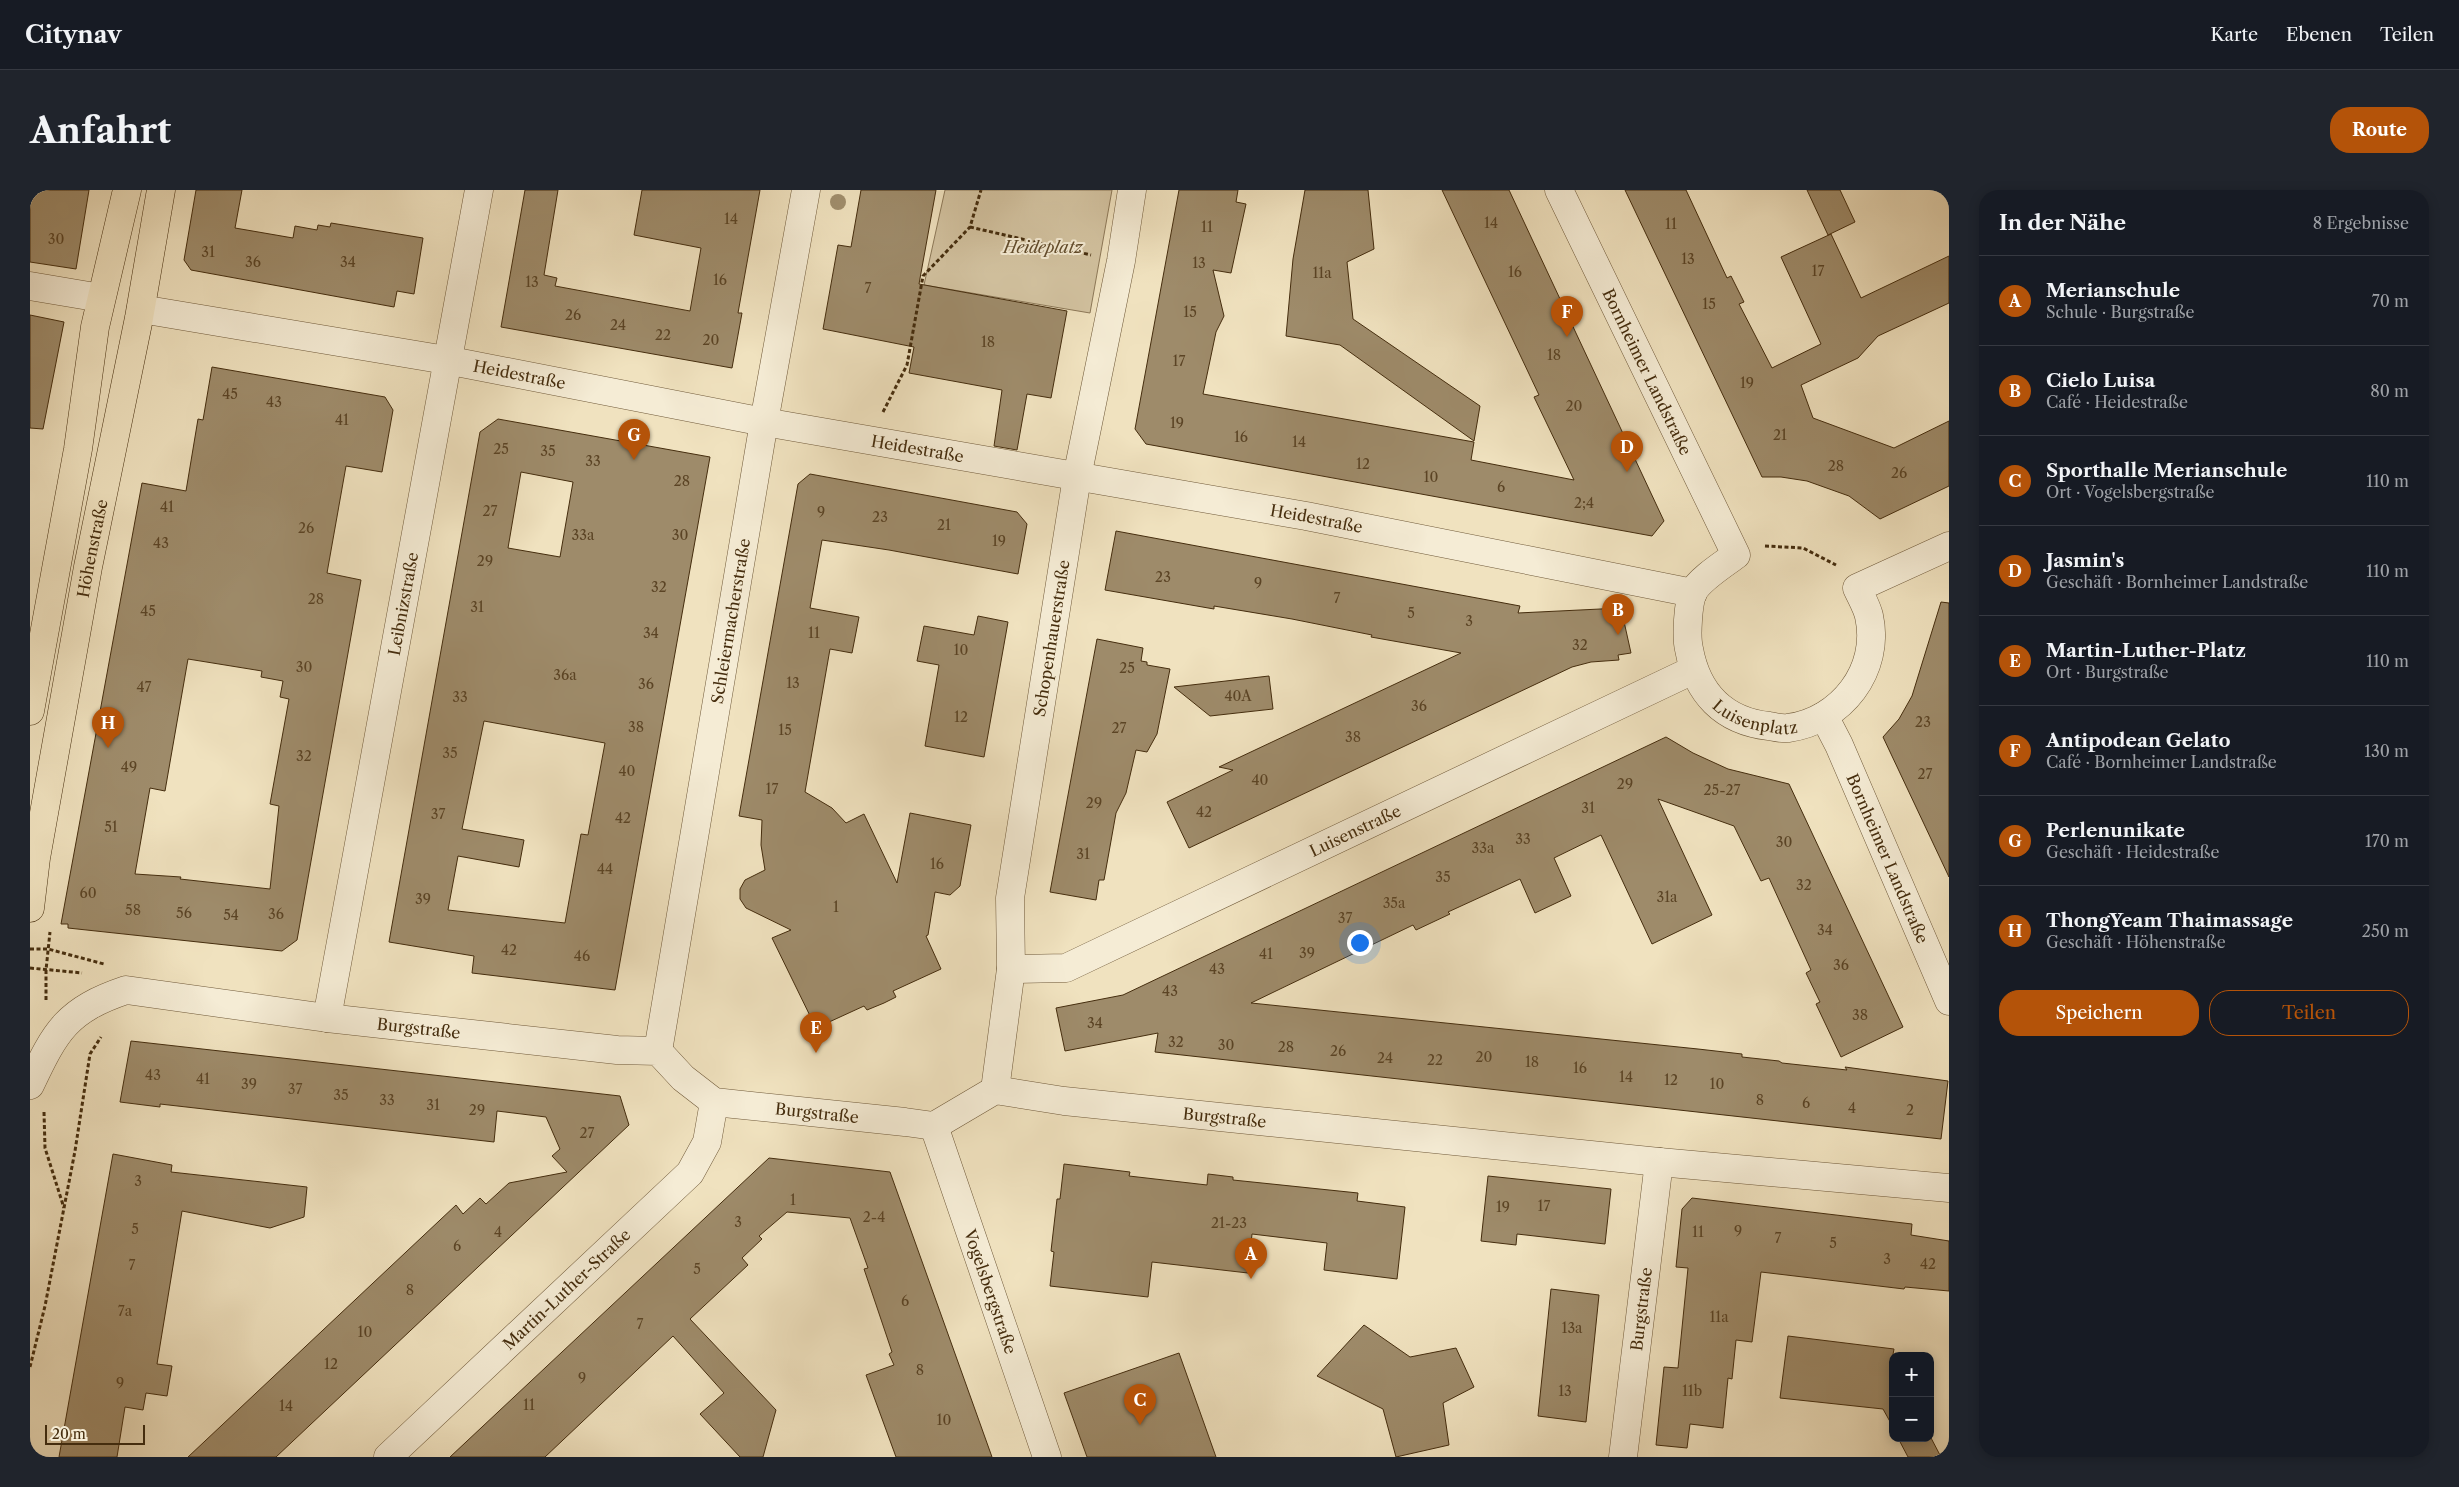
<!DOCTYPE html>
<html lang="de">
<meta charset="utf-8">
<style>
:root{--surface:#171b24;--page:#20242c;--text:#f1f3f6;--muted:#9ea1a6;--line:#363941;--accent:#b45309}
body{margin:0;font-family:"Libre Caslon Text",serif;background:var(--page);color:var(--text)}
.controls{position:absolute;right:15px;bottom:15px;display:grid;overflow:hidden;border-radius:10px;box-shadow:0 2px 12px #0003}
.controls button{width:45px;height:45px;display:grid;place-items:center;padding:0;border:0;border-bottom:1px solid var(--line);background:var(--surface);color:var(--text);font:25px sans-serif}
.scale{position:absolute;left:15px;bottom:12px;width:100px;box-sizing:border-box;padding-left:5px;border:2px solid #452d0e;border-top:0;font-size:14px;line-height:18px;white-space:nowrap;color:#452d0e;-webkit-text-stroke:4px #f5ecd5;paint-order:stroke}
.you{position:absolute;left:1329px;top:752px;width:18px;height:18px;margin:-12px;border:4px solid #fff;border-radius:50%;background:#1a73e8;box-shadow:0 0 0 8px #1a73e833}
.badge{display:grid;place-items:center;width:32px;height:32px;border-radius:50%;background:var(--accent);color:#fff;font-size:16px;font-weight:700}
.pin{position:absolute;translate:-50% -41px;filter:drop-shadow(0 1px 2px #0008)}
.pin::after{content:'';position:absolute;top:26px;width:18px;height:15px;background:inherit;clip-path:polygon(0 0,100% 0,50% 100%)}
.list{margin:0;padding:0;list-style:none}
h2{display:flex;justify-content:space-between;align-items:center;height:65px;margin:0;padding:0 20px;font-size:21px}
h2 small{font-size:16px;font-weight:400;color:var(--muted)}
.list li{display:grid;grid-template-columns:32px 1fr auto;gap:15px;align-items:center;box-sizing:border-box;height:90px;padding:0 20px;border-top:1px solid var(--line)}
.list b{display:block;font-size:19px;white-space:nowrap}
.list p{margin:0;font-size:16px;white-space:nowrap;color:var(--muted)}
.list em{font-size:16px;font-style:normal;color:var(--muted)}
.actions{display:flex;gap:10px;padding:15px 20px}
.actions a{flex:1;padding:11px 0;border:1px solid var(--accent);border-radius:20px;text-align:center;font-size:18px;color:var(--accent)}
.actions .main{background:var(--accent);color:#fff}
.map{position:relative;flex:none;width:1919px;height:1267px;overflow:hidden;border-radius:20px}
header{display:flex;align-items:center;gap:30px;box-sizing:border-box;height:70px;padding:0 25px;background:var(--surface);border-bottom:1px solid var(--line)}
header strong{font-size:24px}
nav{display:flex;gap:28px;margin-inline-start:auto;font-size:18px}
.intro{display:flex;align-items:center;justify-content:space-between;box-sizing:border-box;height:120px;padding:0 30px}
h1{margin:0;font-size:35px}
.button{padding:12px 22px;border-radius:20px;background:var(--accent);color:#fff;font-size:18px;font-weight:700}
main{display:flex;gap:30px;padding:0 30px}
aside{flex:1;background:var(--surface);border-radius:20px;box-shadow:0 2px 12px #0003}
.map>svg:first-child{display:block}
.green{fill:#d3c3a1;stroke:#8c7858}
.building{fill:#9e8b6a;stroke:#452d0e;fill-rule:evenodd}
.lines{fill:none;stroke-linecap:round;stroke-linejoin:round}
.street-casing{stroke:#705a3a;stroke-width:29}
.primary-casing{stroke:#452d0e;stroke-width:29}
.path{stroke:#452d0e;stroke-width:3;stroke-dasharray:4 2.5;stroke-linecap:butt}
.street{stroke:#f5ecd5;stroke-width:28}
.primary{stroke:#f0e2bf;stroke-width:28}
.tree{fill:#a18f6e}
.labels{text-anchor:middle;stroke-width:4;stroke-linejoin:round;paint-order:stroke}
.number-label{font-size:14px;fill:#5b4425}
.park-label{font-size:16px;font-style:italic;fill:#614b2b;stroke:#f5ecd5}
.street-label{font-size:16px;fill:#452d0e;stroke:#f5ecd5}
</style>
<header>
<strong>Citynav</strong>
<nav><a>Karte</a><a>Ebenen</a><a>Teilen</a></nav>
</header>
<div class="intro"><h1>Anfahrt</h1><a class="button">Route</a></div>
<main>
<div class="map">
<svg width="1919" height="1267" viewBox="0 0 1919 1267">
<rect width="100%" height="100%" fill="#f0e2bf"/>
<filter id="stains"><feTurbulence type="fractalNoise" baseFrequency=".004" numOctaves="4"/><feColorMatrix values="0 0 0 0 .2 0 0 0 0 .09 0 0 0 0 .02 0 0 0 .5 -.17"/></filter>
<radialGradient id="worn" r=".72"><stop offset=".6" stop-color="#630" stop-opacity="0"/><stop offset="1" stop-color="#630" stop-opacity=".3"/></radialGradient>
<polygon class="green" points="915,0 1082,0 1060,123 894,95"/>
<g class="building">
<polygon points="0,0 59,0 46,79 0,72"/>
<polygon points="166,0 212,0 205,38 263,48 265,36 287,40 288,35 300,37 301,33 393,48 384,104 367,101 364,117 161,80 154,70"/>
<polygon points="495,0 528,0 514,85 527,88 525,96 660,121 671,58 604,45 612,0 730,0 708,123 712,123 702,178 471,137"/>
<polygon points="831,0 906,0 889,94 1037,121 1021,208 997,204 987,260 964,256 972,200 879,183 884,157 793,139 808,55 821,57"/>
<polygon points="1149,0 1208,0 1206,12 1216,14 1201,83 1183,80 1194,126 1186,142 1173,204 1444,252 1441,270 1544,290 1504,207 1509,205 1412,0 1479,0 1634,331 1622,346 1116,254 1105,239"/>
<polygon points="1275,0 1338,0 1344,59 1317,72 1323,129 1450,216 1444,251 1310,155 1256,146 1263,69"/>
<polygon points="1595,0 1656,0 1697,88 1701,86 1714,112 1709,114 1742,178 1791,154 1751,67 1801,44 1831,108 1919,66 1919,113 1848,146 1828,168 1771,195 1783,228 1864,258 1919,231 1919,296 1850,329 1819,306 1777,291 1751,287 1732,287"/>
<polygon points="1777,0 1810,0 1825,32 1798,45"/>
<polygon points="0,125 34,132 13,239 0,238"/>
<path d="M 182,177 L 355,207 L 363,220 L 352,282 L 316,276 L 297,383 L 331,390 L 267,750 L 252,761 L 38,738 L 38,734 L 31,734 L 112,293 L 156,301 L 168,229 L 173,230 ZM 158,469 L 232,481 L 231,487 L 253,491 L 250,507 L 259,509 L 240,614 L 249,616 L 240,699 L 150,689 L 151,687 L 105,684 L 120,598 L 135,601 Z"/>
<path d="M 468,229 L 680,267 L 585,800 L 442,783 L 444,766 L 359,752 L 450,242 ZM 491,282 L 543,292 L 530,367 L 478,358 ZM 454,531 L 575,553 L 558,645 L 551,644 L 535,733 L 418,720 L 428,666 L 489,677 L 494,650 L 432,639 Z"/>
<polygon points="780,284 987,322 997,334 988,384 859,360 792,350 780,418 829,427 822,463 800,459 775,602 802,618 816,633 834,624 867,693 880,623 941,635 930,696 920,705 905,702 898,745 896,746 911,779 863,801 866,807 854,813 837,820 834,816 786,838 742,748 761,740 716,718 710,709 710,699 715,690 735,680 731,655 732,630 709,626 768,294"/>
<polygon points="1086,341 1490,416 1488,423 1591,418 1601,463 1588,465 1589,470 1561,472 1542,477 1159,658 1137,612 1203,580 1189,577 1431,463 1341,447 1342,445 1262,429 1184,416 1184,419 1075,400"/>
<polygon points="1911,412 1919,413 1919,687 1853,547 1869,529 1882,506"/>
<polygon points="948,426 978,432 954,567 895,556 909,475 887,471 894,436 944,445"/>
<polygon points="1067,449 1113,458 1111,471 1117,472 1117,475 1140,479 1127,544 1117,562 1106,560 1096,603 1086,623 1074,690 1069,690 1066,710 1020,702"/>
<polygon points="1239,486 1243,519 1180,526 1144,497"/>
<polygon points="1636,547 1663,563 1698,579 1759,594 1873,837 1811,867 1786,814 1790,812 1776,783 1781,780 1739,688 1731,691 1704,636 1628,609 1682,725 1622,754 1571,645 1524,668 1541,706 1505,723 1490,689 1418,722 1420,724 1386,740 1383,735 1221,813 1668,859 1712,864 1712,867 1749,871 1752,873 1817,880 1815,877 1918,891 1911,949 1125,862 1128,843 1035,861 1026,818 1093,805"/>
<polygon points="101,851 590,906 599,935 246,1267 158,1267 426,1015 433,1024 450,1008 456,1014 479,993 537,982 522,966 530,959 516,927 467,921 464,952 130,914 130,917 90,912"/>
<polygon points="83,964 142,975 141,982 277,997 274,1027 240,1038 152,1021 127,1174 142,1176 137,1206 116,1203 113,1220 95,1217 87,1267 29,1267"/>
<polygon points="739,968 860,982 962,1267 866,1267 836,1185 864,1175 859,1164 862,1162 834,1079 838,1078 820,1028 757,1022 729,1046 732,1049 712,1068 718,1075 660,1129 746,1220 733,1267 710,1267 670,1224 694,1203 643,1146 515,1267 420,1267"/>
<polygon points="1034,974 1100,982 1099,986 1177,995 1178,984 1203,987 1203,990 1328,1003 1327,1011 1375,1017 1367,1089 1294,1080 1297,1053 1222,1044 1218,1083 1122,1072 1118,1107 1020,1096 1024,1062 1021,1061 1027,1009 1030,1009"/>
<polygon points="1458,986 1581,999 1575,1054 1487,1044 1486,1055 1451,1051"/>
<polygon points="1662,1008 1882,1034 1881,1045 1919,1051 1919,1101 1875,1097 1874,1099 1731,1082 1722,1152 1706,1150 1702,1189 1698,1188 1693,1238 1660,1234 1657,1258 1626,1255 1634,1177 1648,1178 1658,1078 1646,1077 1652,1019"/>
<polygon points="1521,1099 1569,1105 1556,1232 1508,1226"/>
<polygon points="1334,1135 1380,1167 1426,1158 1444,1197 1413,1213 1419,1255 1366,1267 1353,1219 1287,1186"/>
<polygon points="1758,1146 1864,1159 1862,1170 1863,1237 1853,1219 1750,1208"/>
<polygon points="1149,1163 1186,1267 1057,1267 1034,1203"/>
<polygon points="1900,1246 1911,1267 1878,1267 1868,1248 1900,1248"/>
</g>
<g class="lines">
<defs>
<g id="street">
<path id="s1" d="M 1529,0 L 1706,365 C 1694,374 1670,389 1663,402 C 1658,413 1656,447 1659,459 C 1667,503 1693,531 1739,536 C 1745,537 1752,539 1758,538 C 1811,531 1851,480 1839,426 C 1837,417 1831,407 1827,398 L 1919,356"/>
<polyline points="0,96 71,108"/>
<path id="s2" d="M 111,119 L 416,170 L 734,232 L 1276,326 L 1663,403"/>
<path id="s3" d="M 1794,526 L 1809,555 L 1919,811"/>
<path id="s4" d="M 981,779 L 1036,778 L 1663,480"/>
<path id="s5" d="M 297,828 L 449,0"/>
<path id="s6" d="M 628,861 L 734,232 L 776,0"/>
<path id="s7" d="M 0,895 C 26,840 37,820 96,800 L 297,828 L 587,860 L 628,861 L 653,888 L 684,912 L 875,932 L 904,936 L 965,900 L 1034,911 L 1629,972 L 1919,998"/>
<path id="s8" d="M 965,900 L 981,779 L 980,708 L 1047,287 L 1091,71 L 1102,0"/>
<path id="s9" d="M 904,936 L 1017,1267"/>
<path id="s10" d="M 358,1267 L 660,983 L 677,952 L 684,912"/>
<path id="s11" d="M 1593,1267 L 1629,972"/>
</g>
<g id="primary">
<polyline points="0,521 48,259 65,137 97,0"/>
<path id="s12" d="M 0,718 L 6,668 L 58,377 L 109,128 L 131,0"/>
</g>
</defs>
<use href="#street" class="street-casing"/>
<use href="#primary" class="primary-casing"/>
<g class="path">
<polyline points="940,37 1061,65"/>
<polyline points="853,222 877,175 893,86 940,37 951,0"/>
<polyline points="1735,356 1773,358 1806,375"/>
<polyline points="0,759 18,759 74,774"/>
<polyline points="0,778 52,783"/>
<polyline points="16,810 16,780 20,742"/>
<polyline points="14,922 15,958 34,1018"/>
<polyline points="0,1177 15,1116 45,961 60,864 71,847"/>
</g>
<use href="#street" class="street"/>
<use href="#primary" class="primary"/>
</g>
<circle class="tree" cx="808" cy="12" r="8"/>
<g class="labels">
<g class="number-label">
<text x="701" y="34">14</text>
<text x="1461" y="38">14</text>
<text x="1641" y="39">11</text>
<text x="1177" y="42">11</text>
<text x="26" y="54">30</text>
<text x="178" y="67">31</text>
<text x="1658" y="74">13</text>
<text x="223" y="77">36</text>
<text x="318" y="77">34</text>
<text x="1169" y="78">13</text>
<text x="1788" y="86">17</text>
<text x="1485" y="87">16</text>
<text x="1292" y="88">11a</text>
<text x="690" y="95">16</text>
<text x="502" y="97">13</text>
<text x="838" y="103">7</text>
<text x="1679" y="119">15</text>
<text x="1160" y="127">15</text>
<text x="543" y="130">26</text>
<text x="588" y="140">24</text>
<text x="633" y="150">22</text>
<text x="681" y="155">20</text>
<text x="958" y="157">18</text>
<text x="1524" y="170">18</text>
<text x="1149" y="176">17</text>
<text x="1717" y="198">19</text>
<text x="200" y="209">45</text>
<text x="244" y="217">43</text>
<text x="1544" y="221">20</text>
<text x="312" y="235">41</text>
<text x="1147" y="238">19</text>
<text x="1750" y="250">21</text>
<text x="1211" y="252">16</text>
<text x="1269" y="257">14</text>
<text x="471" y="264">25</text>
<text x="518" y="266">35</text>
<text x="563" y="276">33</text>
<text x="1333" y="279">12</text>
<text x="1806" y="281">28</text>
<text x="1869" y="288">26</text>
<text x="1401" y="292">10</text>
<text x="652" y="296">28</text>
<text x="1471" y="302">6</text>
<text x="1554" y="318">2;4</text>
<text x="137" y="322">41</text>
<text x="460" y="326">27</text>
<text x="791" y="327">9</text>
<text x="850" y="332">23</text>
<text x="914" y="340">21</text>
<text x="276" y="343">26</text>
<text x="553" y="350">33a</text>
<text x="650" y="350">30</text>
<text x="969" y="356">19</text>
<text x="131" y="358">43</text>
<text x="455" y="376">29</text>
<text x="1133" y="392">23</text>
<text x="1228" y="398">9</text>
<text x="629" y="402">32</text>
<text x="1307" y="413">7</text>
<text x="286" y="414">28</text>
<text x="447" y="422">31</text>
<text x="118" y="426">45</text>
<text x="1381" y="428">5</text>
<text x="1439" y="436">3</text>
<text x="621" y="448">34</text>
<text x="784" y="448">11</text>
<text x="1550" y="460">32</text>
<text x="931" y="465">10</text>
<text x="274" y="482">30</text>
<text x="1097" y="483">25</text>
<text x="535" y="490">36a</text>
<text x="763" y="498">13</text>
<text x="616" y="499">36</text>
<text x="114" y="502">47</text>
<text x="1208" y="511">40A</text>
<text x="430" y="512">33</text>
<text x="1389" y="521">36</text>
<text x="931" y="532">12</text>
<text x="1893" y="537">23</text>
<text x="606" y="542">38</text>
<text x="1089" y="543">27</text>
<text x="755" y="545">15</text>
<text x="1323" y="552">38</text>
<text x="420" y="568">35</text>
<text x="274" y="571">32</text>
<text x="99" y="582">49</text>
<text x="597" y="586">40</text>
<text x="1895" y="589">27</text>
<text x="1230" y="595">40</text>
<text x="1595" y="599">29</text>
<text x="742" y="604">17</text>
<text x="1692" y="605">25-27</text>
<text x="1064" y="618">29</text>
<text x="1558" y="623">31</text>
<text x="1174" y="627">42</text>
<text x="408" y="629">37</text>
<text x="593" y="633">42</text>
<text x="81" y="642">51</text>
<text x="1493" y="654">33</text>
<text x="1754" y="657">30</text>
<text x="1453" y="663">33a</text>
<text x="1053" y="669">31</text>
<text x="907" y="679">16</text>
<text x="575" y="684">44</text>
<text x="1413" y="692">35</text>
<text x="1774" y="700">32</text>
<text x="58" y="708">60</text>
<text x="1637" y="712">31a</text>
<text x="393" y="714">39</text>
<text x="1364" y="718">35a</text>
<text x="806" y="722">1</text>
<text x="103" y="725">58</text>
<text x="154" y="728">56</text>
<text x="246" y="729">36</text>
<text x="201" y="730">54</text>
<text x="1315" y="733">37</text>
<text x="1795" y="745">34</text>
<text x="479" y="765">42</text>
<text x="1277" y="768">39</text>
<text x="1236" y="769">41</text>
<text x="552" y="771">46</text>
<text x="1811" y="780">36</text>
<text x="1187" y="784">43</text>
<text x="1140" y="806">43</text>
<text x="1830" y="830">38</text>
<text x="1065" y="838">34</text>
<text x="1146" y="857">32</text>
<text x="1196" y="860">30</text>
<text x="1256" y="862">28</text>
<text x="1308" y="866">26</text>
<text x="1454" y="872">20</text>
<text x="1355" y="873">24</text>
<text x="1405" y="875">22</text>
<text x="1502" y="877">18</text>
<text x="1550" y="883">16</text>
<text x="123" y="890">43</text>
<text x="1596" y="892">14</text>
<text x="173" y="894">41</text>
<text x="1641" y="895">12</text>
<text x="219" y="899">39</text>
<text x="1687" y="899">10</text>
<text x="265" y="904">37</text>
<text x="311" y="910">35</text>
<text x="357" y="915">33</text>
<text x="1730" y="915">8</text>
<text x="1776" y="918">6</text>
<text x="403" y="920">31</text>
<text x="1822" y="923">4</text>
<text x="447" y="925">29</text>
<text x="1880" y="925">2</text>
<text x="557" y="948">27</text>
<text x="108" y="996">3</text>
<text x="763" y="1015">1</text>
<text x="1514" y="1021">17</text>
<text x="1473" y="1022">19</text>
<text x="844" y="1032">2-4</text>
<text x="708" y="1037">3</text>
<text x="1199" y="1038">21-23</text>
<text x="105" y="1044">5</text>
<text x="1708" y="1046">9</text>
<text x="468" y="1047">4</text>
<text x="1668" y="1047">11</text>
<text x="1748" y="1053">7</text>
<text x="1803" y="1058">5</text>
<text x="427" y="1061">6</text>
<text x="1857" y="1074">3</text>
<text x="1898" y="1079">42</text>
<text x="102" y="1080">7</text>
<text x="667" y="1084">5</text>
<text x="380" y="1105">8</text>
<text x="875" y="1116">6</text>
<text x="95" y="1126">7a</text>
<text x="1689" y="1132">11a</text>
<text x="610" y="1139">7</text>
<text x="1542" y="1143">13a</text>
<text x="335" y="1147">10</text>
<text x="301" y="1179">12</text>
<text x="890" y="1185">8</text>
<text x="552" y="1193">9</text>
<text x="90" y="1198">9</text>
<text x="1535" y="1206">13</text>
<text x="1662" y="1206">11b</text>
<text x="499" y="1220">11</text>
<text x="256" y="1221">14</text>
<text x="914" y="1235">10</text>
</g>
<g class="park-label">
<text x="1013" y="63">Heideplatz</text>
</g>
<g class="street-label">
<text dy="6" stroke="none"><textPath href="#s1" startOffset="202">Bornheimer Landstraße</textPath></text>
<text dy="6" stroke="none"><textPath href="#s2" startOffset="384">Heidestraße</textPath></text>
<text dy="6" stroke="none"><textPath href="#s2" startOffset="789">Heidestraße</textPath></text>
<text dy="6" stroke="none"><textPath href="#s2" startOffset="1194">Heidestraße</textPath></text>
<text dy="6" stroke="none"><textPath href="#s12" startOffset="365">Höhenstraße</textPath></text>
<text dy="6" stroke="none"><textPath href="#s5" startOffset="421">Leibnizstraße</textPath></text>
<text dy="6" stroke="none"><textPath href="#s6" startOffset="436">Schleiermacherstraße</textPath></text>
<text dy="6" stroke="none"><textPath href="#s8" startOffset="456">Schopenhauerstraße</textPath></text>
<text dy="6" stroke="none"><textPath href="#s1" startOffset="625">Luisenplatz</textPath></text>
<text dy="6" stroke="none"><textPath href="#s4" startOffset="375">Luisenstraße</textPath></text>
<text dy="6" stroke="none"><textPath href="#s3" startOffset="156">Bornheimer Landstraße</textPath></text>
<text dy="6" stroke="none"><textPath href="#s7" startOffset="436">Burgstraße</textPath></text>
<text dy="6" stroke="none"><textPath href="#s7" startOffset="856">Burgstraße</textPath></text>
<text dy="6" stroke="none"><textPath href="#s7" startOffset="1276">Burgstraße</textPath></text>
<text dy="6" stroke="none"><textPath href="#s10" startOffset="245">Martin-Luther-Straße</textPath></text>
<text dy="6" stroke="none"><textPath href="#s9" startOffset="175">Vogelsbergstraße</textPath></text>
<text dy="6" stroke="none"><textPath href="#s11" startOffset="149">Burgstraße</textPath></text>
</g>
</g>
<rect width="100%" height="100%" filter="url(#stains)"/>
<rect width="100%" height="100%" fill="url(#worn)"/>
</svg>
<div class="controls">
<button>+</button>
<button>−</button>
</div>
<div class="scale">20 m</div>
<div class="you"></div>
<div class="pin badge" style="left:1221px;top:1089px">A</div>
<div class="pin badge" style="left:1588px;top:445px">B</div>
<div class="pin badge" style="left:1110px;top:1235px">C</div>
<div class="pin badge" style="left:1597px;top:282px">D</div>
<div class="pin badge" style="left:786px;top:863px">E</div>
<div class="pin badge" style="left:1537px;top:147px">F</div>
<div class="pin badge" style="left:604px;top:270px">G</div>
<div class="pin badge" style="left:78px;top:558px">H</div>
</div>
<aside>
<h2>In der Nähe<small>8 Ergebnisse</small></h2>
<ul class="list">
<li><span class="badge">A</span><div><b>Merianschule</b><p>Schule · Burgstraße</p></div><em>70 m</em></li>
<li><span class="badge">B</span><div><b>Cielo Luisa</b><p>Café · Heidestraße</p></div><em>80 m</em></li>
<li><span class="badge">C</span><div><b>Sporthalle Merianschule</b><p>Ort · Vogelsbergstraße</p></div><em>110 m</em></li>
<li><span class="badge">D</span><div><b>Jasmin's</b><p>Geschäft · Bornheimer Landstraße</p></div><em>110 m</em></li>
<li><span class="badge">E</span><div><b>Martin-Luther-Platz</b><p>Ort · Burgstraße</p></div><em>110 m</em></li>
<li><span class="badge">F</span><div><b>Antipodean Gelato</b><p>Café · Bornheimer Landstraße</p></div><em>130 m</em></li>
<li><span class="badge">G</span><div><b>Perlenunikate</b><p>Geschäft · Heidestraße</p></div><em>170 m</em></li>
<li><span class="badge">H</span><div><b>ThongYeam Thaimassage</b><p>Geschäft · Höhenstraße</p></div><em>250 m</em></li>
</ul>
<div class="actions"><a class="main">Speichern</a><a>Teilen</a></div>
</aside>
</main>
